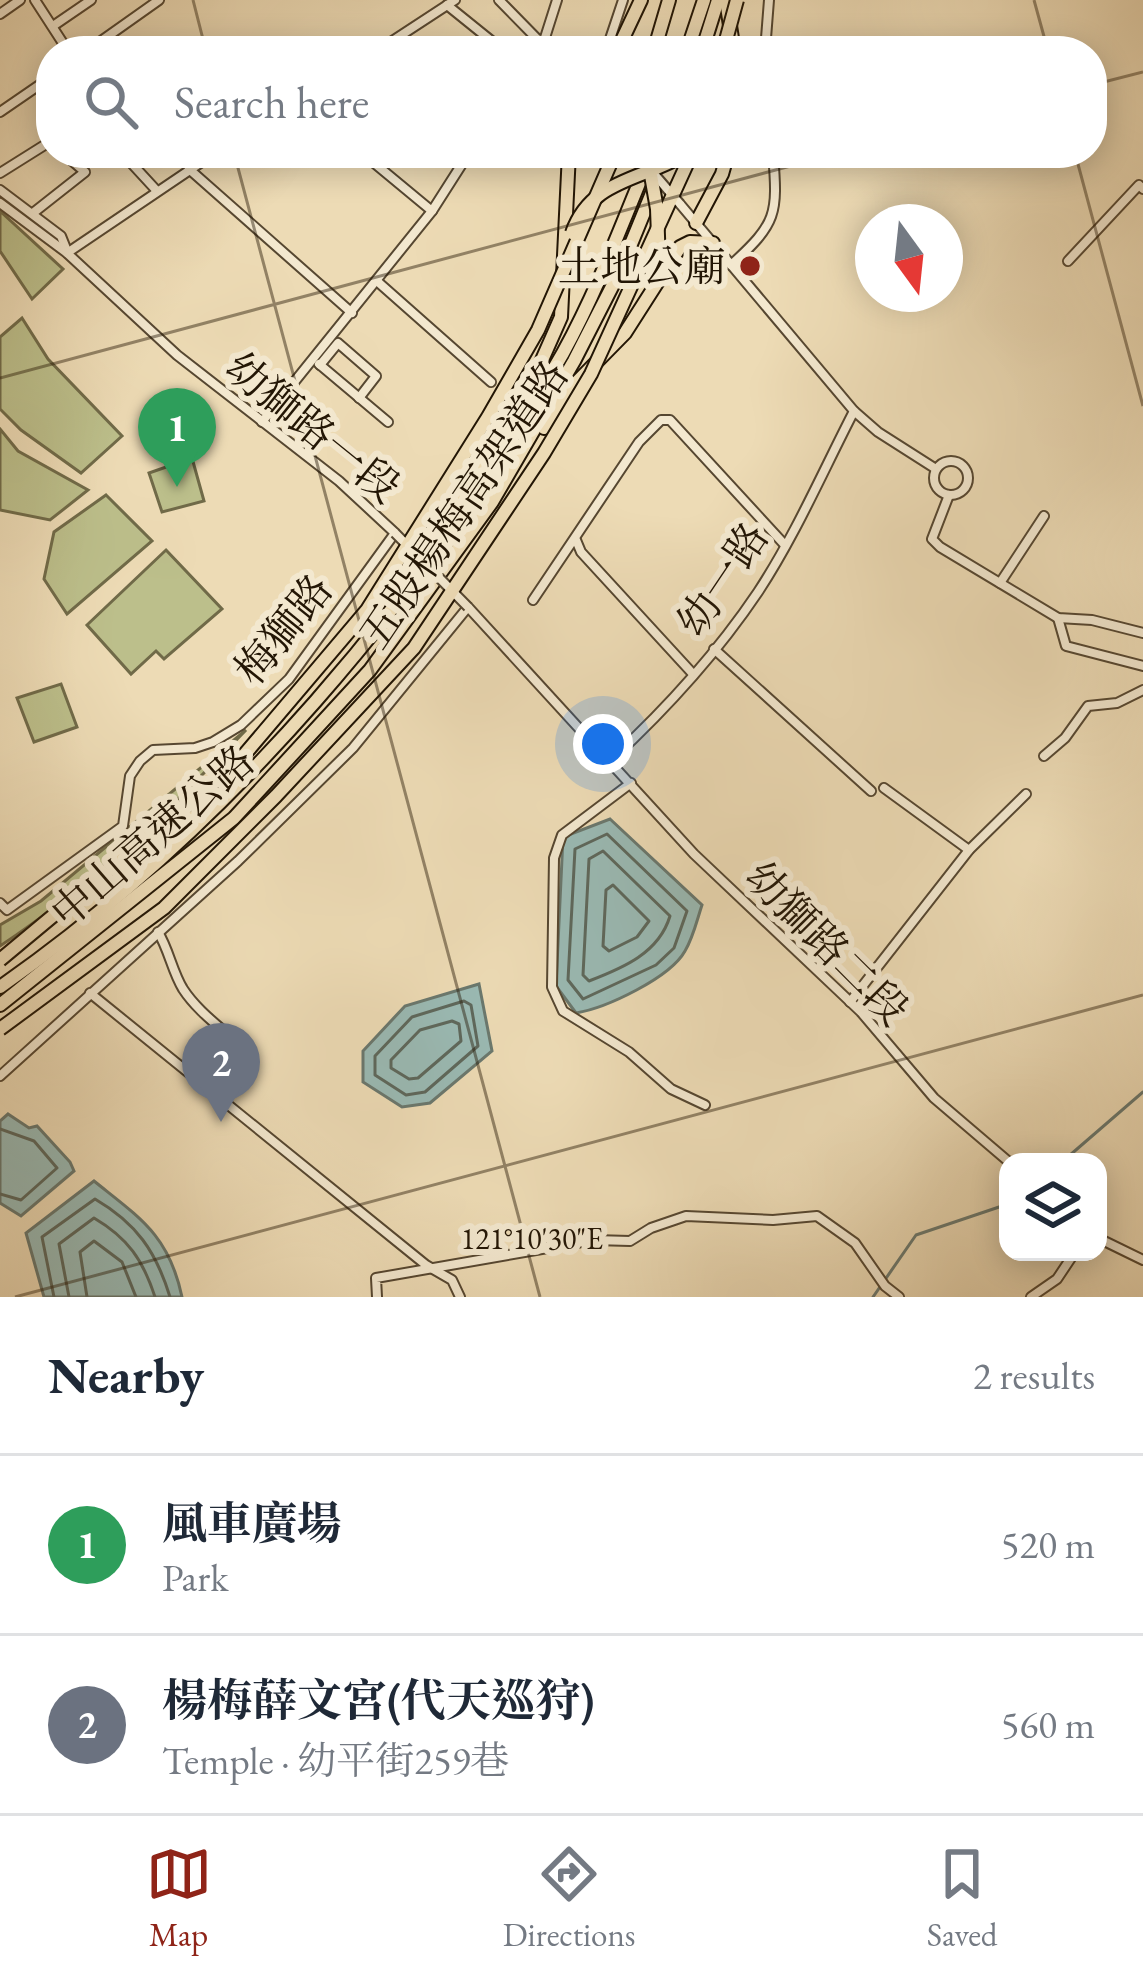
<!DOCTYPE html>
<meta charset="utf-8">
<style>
:root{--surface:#fff;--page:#f6f6f7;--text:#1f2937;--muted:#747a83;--line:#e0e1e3;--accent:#8f2418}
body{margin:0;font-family:"EB Garamond","Noto Serif TC",serif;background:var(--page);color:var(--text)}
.controls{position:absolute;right:36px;bottom:36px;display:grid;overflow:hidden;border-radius:24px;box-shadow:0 6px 30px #0003}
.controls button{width:108px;height:108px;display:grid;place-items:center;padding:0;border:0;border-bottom:3px solid var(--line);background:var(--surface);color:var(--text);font:60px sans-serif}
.compass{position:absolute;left:855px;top:204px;width:108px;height:108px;border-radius:50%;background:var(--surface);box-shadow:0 6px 30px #0003;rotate:165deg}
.you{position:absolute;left:603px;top:744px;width:42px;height:42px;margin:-30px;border:9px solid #fff;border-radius:50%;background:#1a73e8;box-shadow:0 0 0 18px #1a73e833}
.badge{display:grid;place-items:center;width:78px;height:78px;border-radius:50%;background:var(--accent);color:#fff;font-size:39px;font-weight:700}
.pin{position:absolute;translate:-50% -99px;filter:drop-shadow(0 3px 6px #0008)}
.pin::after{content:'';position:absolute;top:63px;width:42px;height:36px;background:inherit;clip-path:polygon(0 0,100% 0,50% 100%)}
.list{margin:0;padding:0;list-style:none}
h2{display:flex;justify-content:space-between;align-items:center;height:156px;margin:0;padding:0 48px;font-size:51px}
h2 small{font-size:39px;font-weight:400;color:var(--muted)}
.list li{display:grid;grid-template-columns:78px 1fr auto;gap:36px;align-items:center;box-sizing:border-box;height:180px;padding:0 48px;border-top:3px solid var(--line)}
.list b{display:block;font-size:45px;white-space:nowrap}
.list p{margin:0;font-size:39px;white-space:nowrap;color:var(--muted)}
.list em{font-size:39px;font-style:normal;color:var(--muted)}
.icon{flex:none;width:66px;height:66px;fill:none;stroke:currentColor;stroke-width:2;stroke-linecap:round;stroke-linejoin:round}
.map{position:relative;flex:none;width:1143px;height:1297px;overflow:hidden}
.search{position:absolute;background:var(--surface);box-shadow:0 6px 30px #0003;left:36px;right:36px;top:36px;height:132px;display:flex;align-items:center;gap:30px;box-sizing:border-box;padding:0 42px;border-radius:48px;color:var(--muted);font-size:45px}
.sheet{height:516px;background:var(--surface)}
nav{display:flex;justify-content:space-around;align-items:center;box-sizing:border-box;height:168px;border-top:3px solid var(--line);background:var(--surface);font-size:33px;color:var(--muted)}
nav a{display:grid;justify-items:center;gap:6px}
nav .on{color:var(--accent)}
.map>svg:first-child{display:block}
.green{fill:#bcbf8b;stroke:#706a48;stroke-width:3}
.water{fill:#9abab4;stroke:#6a786e;stroke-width:3}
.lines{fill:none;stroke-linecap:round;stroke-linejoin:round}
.shore{stroke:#5e685c;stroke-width:3}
.stream{stroke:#6a786e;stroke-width:3}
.minor-casing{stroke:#564731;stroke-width:12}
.highway-casing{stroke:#231605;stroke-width:16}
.minor{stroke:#f3e8cf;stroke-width:8}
.highway{stroke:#eddbb5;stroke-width:12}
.minor-bridge-casing{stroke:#564731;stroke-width:12;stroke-linecap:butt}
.highway-bridge-casing{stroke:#231605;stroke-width:16;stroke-linecap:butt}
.minor-bridge{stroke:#f3e8cf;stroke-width:8}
.highway-bridge{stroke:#eddbb5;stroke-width:12}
.ticks{fill:none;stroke:#231605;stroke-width:3;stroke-opacity:0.45}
.poi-dot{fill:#8f2418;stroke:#f3e8cf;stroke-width:4.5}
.labels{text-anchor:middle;stroke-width:12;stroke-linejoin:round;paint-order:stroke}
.poi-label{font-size:42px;fill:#231605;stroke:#f3e8cf;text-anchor:end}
.street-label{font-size:42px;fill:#231605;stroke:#f3e8cf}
.ticks-label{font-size:30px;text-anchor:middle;fill:#231605;stroke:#f3e8cf;stroke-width:12;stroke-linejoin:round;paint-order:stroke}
</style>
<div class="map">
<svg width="1143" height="1297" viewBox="0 0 1143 1297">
<rect width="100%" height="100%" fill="#eddbb5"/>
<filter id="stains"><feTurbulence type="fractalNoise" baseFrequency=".00167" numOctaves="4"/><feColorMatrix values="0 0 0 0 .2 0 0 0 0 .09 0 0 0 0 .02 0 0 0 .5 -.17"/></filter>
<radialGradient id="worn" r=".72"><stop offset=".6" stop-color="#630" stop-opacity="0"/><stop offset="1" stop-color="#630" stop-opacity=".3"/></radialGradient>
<g class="green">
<polygon points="0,211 63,269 32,299 0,251"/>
<polygon points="22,318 48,359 122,436 81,473 21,430 0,409 0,337"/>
<polygon points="0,429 18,451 88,490 50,520 0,510"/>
<polygon points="192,458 204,501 162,512 149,473"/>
<polygon points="106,495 152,541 67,614 44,579 54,532"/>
<polygon points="166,550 222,609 164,659 156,651 131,674 87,625"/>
<polygon points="61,684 77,727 34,742 17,698"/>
<path d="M 246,730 C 170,809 92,885 0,946 L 0,925 L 41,901 Z"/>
</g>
<g class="water">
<path d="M 610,819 L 702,905 C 697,920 693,938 685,951 C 670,978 606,1008 576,1013 L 556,986 L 563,837 Z"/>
<polygon points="479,984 492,1051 430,1103 402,1107 363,1082 363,1051 405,1006"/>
<polygon points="8,1114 29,1128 37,1126 70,1162 74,1171 21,1216 0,1203 0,1121"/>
<path d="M 94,1181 C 140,1218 169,1235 182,1297 L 44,1297 L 26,1233 Z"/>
</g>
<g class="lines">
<g class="shore">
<polygon points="607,834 687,911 674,948 656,965 583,999 568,980 575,849"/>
<path d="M 603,851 L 670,916 C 659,953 623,968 589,981 L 583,975 L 589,859 Z"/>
<polygon points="613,885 649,921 637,937 609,951 603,946 606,890"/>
<polygon points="464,1001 471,1005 478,1046 425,1092 406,1095 375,1075 375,1056 412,1017"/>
<polygon points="452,1021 459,1024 461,1041 418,1078 409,1079 391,1068 391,1060 420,1030"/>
<polyline points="0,1129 34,1141 57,1168 21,1200 0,1194"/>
<path d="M 54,1297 L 42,1237 L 95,1199 C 136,1223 156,1251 170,1297"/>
<path d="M 69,1297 L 59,1244 L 94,1218 C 128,1238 143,1260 155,1297"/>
<polyline points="87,1297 80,1252 94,1241 122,1262 136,1297"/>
</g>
<g class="stream">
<polyline points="1062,1162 1143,1092"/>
<polyline points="873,1297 916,1235 1008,1204"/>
</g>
<defs>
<g id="minor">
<polyline points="35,0 68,51"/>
<polyline points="499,0 549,51"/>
<polyline points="447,5 504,51"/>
<polyline points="0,14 20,0"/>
<polyline points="53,26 91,0"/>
<polyline points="543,44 557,0"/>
<polyline points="87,51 159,0"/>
<polyline points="377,51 455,0"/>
<polyline points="533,51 540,40"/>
<polyline points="606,51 623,0"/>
<polyline points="765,51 769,0"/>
<polyline points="0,112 51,77"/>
<polyline points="122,153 157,191"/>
<polyline points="362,153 432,211"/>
<polyline points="189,169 352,313"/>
<polyline points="0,173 51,141"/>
<polyline points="0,190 61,236 67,251"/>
<polyline points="0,203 67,253 177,355 339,481 395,533 289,679 241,725 213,742 195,748 153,750 140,761 130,776 123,826 7,910 0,903"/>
<polyline points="680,204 854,411 878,432 936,469"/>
<polyline points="33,213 85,172 63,153"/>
<polyline points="67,253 215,153"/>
<polyline points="1068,261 1139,185 1143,189"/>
<path d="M 731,265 C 777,223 778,215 773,153"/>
<polyline points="378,282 491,382"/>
<polyline points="319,364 388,422"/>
<polyline points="320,365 338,343 376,376 359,398"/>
<polyline points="262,422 432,211 469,153"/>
<circle cx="951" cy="478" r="17"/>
<polyline points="949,495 932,539 940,547 1058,618 1092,620 1143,633"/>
<polyline points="576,540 581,552 693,674"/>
<polyline points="1000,583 1044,516"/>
<polyline points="533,600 639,442 661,420 670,420 784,544"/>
<polyline points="1058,618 1066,646 1143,666"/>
<polyline points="714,649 871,791"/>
<polyline points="1044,756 1065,738 1088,706 1117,703 1143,690"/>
<path d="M 611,760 C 665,710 717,653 758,592 C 795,536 823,471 854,411"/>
<polyline points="631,783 562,835 554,858 552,987 563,1011 629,1052 671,1089 705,1105"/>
<polyline points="884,788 969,850"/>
<path d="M 158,932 C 169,950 172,971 183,989 C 196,1009 216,1024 234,1040"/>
<polyline points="90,993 426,1265 452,1280 460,1297"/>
<polyline points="850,1002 969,850 1026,794"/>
<polyline points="0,1076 238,861 353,748 468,607 694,854 861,1012 934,1098 1009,1162"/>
<polyline points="1098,1238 1143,1260"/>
<polyline points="377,1297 376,1278 594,1240 630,1241 651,1228 686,1216 773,1220 817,1216 855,1243 885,1286 899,1297"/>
<polyline points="1031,1297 1057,1279 1075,1252"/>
</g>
<g id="highway">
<polyline points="726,0 734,51"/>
<polyline points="617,51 641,0"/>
<polyline points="654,51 669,0"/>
<polyline points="687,51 704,0"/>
<polyline points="702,51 718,0"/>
<polyline points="696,223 722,174 728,153"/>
<polyline points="519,412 561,317 569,153"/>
<polyline points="544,428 573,386 625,333 680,247 690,242 713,243"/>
<path d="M 0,987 C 228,828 426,595 563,353 C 595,295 619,232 644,171"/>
<polyline points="0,1005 234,818 370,670 492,502 574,361 620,271 654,188"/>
</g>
</defs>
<use href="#minor" class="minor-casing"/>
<use href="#highway" class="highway-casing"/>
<use href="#minor" class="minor"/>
<use href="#highway" class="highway"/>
<defs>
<g id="minor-bridge">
<polyline points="636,153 680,204"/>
<polyline points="395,533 468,607"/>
</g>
<g id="highway-bridge">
<polyline points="723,51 737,0"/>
<polyline points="647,153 657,209 659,263"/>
<path d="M 572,233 C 591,178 645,180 687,153"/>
<polyline points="0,960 239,761 367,610 488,417 538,330 615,153"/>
<polyline points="0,1029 164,908 276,796 414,648 544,453 591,374 692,153"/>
</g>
</defs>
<use href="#minor-bridge" class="minor-bridge-casing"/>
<use href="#highway-bridge" class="highway-bridge-casing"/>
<use href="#minor-bridge" class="minor-bridge"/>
<use href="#highway-bridge" class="highway-bridge"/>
</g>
<path class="ticks" d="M 193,0 L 206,51M 1034,0 L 1048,51M 1092,85 L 1143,72M 234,153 L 540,1297M 1075,153 L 1143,406M 0,378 L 839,153M 15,1297 L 1143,995"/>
<circle class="poi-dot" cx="750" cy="266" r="12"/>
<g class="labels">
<g class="poi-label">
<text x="726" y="281">土地公廟</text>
</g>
<g class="street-label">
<text transform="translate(313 427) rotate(39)" y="15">幼獅路一段</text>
<text transform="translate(463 504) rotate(-56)" y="15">五股楊梅高架道路</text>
<text transform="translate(722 579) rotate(-56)" y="15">幼一路</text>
<text transform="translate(283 629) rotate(-51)" y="15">梅獅路</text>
<text transform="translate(152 836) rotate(-41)" y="15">中山高速公路</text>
<text transform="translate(827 943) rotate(45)" y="15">幼獅路二段</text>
</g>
</g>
<g class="ticks-label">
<text x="532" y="1249">121°10'30"E</text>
</g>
<rect width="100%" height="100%" filter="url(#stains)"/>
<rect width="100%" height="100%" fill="url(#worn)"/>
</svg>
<div class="controls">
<button><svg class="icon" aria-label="layers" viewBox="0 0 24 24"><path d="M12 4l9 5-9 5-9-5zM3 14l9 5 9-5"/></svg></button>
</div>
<svg class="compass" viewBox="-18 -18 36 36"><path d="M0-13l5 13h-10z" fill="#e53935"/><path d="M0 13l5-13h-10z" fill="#747a83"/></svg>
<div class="you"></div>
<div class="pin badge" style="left:177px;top:487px;background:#2e9e5b">1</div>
<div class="pin badge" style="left:221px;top:1122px;background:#6b7280">2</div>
<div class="search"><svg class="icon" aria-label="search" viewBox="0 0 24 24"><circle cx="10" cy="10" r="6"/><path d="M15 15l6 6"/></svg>Search here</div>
</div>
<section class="sheet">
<h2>Nearby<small>2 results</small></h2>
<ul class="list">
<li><span class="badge" style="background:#2e9e5b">1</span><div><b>風車廣場</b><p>Park</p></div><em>520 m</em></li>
<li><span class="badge" style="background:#6b7280">2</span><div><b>楊梅薛文宮(代天巡狩)</b><p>Temple · 幼平街259巷</p></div><em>560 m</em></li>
</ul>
</section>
<nav>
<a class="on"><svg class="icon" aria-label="map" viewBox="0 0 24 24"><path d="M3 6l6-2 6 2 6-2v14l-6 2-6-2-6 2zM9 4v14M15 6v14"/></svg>Map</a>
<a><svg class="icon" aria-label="directions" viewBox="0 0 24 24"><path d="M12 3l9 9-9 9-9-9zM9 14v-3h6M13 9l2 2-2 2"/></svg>Directions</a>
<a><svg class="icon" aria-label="saved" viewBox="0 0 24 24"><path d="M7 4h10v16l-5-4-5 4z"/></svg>Saved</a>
</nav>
